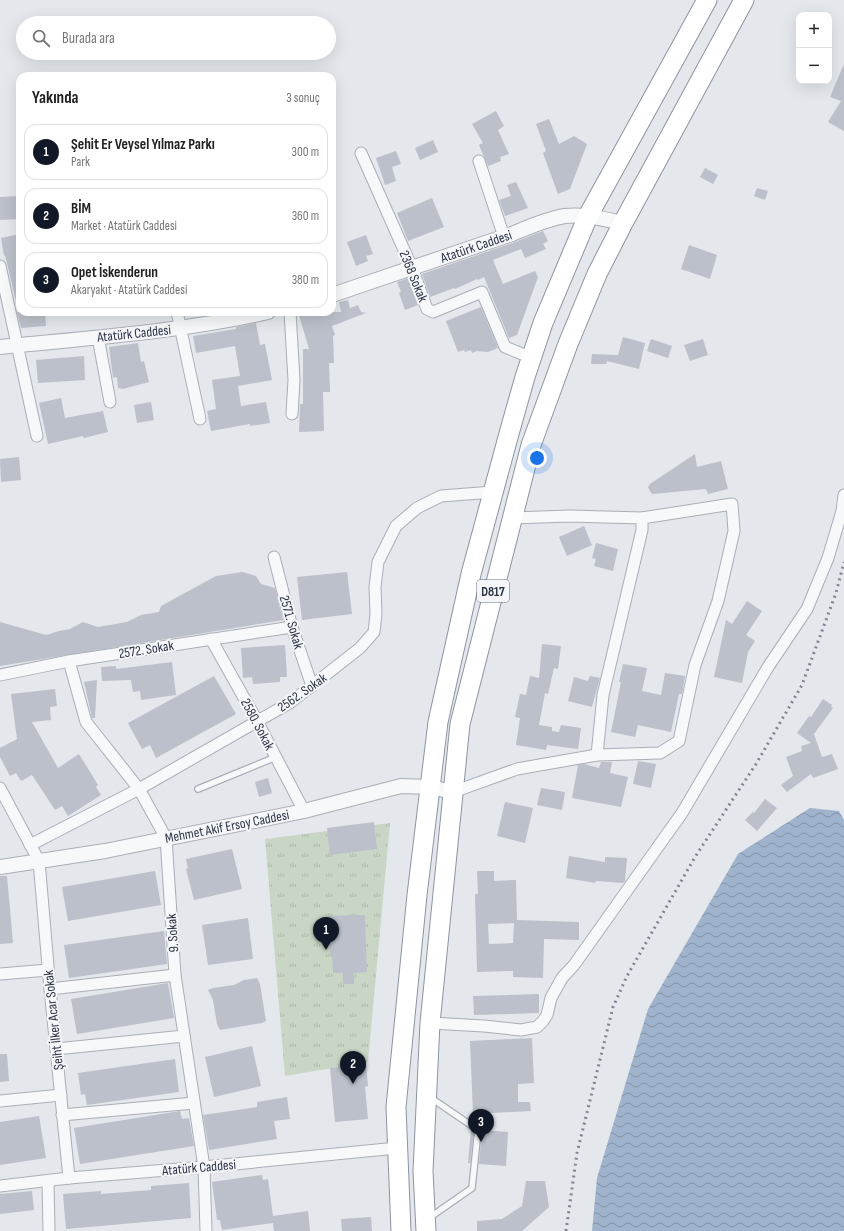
<!DOCTYPE html>
<html lang="tr">
<meta charset="utf-8">
<style>
:root{--surface:#fff;--page:#f6f6f6;--text:#222;--muted:#767676;--line:#e0e0e0;--accent:#111827}
body{margin:0;font-family:"Sofia Sans Condensed",sans-serif;background:var(--page);color:var(--text)}
.controls{position:absolute;right:12px;top:12px;display:grid;overflow:hidden;border-radius:8px;box-shadow:0 4px 16px #0002}
.controls button{width:36px;height:36px;display:grid;place-items:center;padding:0;border:0;border-bottom:1px solid var(--line);background:var(--surface);color:var(--text);font:20px sans-serif}
.you{position:absolute;left:537px;top:458px;width:14px;height:14px;margin:-10px;border:3px solid #fff;border-radius:50%;background:#1a73e8;box-shadow:0 0 0 6px #1a73e833}
.badge{display:grid;place-items:center;width:26px;height:26px;border-radius:50%;background:var(--accent);color:#fff;font-size:13px;font-weight:700}
.pin{position:absolute;translate:-50% -33px;filter:drop-shadow(0 1px 2px #0008)}
.pin::after{content:'';position:absolute;top:21px;width:14px;height:12px;background:inherit;clip-path:polygon(0 0,100% 0,50% 100%)}
.list{margin:0;padding:0;list-style:none}
h2{display:flex;justify-content:space-between;align-items:center;height:52px;margin:0;padding:0 16px;font-size:17px}
h2 small{font-size:13px;font-weight:400;color:var(--muted)}
.list li{display:grid;grid-template-columns:26px 1fr auto;gap:12px;align-items:center;box-sizing:border-box;height:56px;margin:0 8px 8px;padding:0 8px;border:1px solid var(--line);border-radius:12px}
.list b{display:block;font-size:15px;white-space:nowrap}
.list p{margin:0;font-size:13px;white-space:nowrap;color:var(--muted)}
.list em{font-size:13px;font-style:normal;color:var(--muted)}
.icon{flex:none;width:22px;height:22px;fill:none;stroke:currentColor;stroke-width:2;stroke-linecap:round;stroke-linejoin:round}
.map{position:relative;flex:none;width:844px;height:1231px;overflow:hidden}
.search{position:absolute;background:var(--surface);box-shadow:0 4px 16px #0002;left:16px;top:16px;width:320px;height:44px;display:flex;align-items:center;gap:10px;box-sizing:border-box;padding:0 14px;border-radius:22px;color:var(--muted);font-size:15px}
.panel{position:absolute;background:var(--surface);box-shadow:0 4px 16px #0002;left:16px;top:72px;width:320px;height:244px;border-radius:12px}
.map>svg:first-child{display:block}
.grass{fill:url(#grass-tufts)}
.water{fill:url(#water-waves)}
.building{fill:#bbc0ca;fill-rule:evenodd}
.lines{fill:none;stroke-linecap:round;stroke-linejoin:round}
.service-casing{stroke:#a9aeb7;stroke-width:8}
.minor-casing{stroke:#a9aeb7;stroke-width:13}
.tertiary-casing{stroke:#a9aeb7;stroke-width:16}
.trunk-casing{stroke:#8b94a3;stroke-width:21}
.service{stroke:#f7f8fa;stroke-width:5.5}
.minor{stroke:#f7f8fa;stroke-width:11}
.tertiary{stroke:#f7f8fa;stroke-width:14}
.trunk{stroke:#fff;stroke-width:19}
.rail{stroke:#7d8696;stroke-width:3;stroke-dasharray:2 4;stroke-linecap:butt}
.labels{text-anchor:middle;stroke-width:4;stroke-linejoin:round;paint-order:stroke}
.shield{fill:#f4f6f9;stroke:#676e7b;stroke-width:1}
.shield-label{font-size:13px;font-weight:bold;fill:#2b3445}
.street-label{font-size:14px;fill:#2b3445;stroke:#f4f6f9}
</style>
<div class="map">
<svg width="844" height="1231" viewBox="0 0 844 1231">
<defs>
<pattern id="grass-tufts" width="24" height="20" patternUnits="userSpaceOnUse"><rect width="24" height="20" fill="#c9d6c5"/><path d="M3 7l-1-3M5 7V3M7 7l1-3M15 17l-1-3M17 17v-4M19 17l1-3" fill="none" stroke="#adb8ab"/></pattern>
<pattern id="water-waves" width="16" height="10" patternUnits="userSpaceOnUse"><rect width="16" height="10" fill="#9fb4cc"/><path d="M0 5q4-4 8 0t8 0" fill="none" stroke="#8293a7"/></pattern>
</defs>
<rect width="100%" height="100%" fill="#e4e7ec"/>
<polygon class="grass" points="390,823 368,1062 285,1076 265,839"/>
<polygon class="water" points="810,808 839,811 844,820 844,1231 592,1231 597,1178 648,1009 738,854"/>
<g class="building">
<polygon points="844,64 844,131 828,122 841,101 830,97"/>
<polygon points="496,111 504,126 498,130 509,154 500,157 501,161 488,166 479,145 483,143 472,124"/>
<polygon points="549,119 559,144 574,136 587,144 570,189 558,194 543,153 546,151 536,124"/>
<polygon points="433,140 438,152 420,160 415,148"/>
<polygon points="396,151 401,164 392,167 396,181 385,185 376,158"/>
<polygon points="705,168 718,175 713,184 700,177"/>
<polygon points="516,182 528,208 505,216 499,200 511,196 507,185"/>
<polygon points="757,188 768,191 765,200 754,196"/>
<polygon points="19,196 20,219 0,220 0,197"/>
<polygon points="432,198 444,227 408,241 397,213"/>
<polygon points="543,231 548,241 543,244 546,249 525,258 521,249 493,260 503,284 535,271 538,277 517,335 509,338 484,277 478,280 477,279 455,289 454,288 430,297 422,274 515,242"/>
<polygon points="20,234 20,301 16,301 5,255 4,256 1,238"/>
<polygon points="366,235 373,254 366,256 368,261 356,266 347,242"/>
<polygon points="689,245 717,255 710,279 681,269"/>
<polygon points="408,278 418,305 405,310 399,293 401,292 397,282"/>
<polygon points="348,300 350,308 358,305 361,312 366,313 332,326 335,335 333,336 334,363 329,363 330,392 323,392 324,431 299,432 300,404 303,404 303,349 309,349 298,312 341,312 339,302"/>
<polygon points="481,307 498,348 488,352 477,351 472,353 471,350 465,352 464,350 458,352 446,321"/>
<polygon points="17,312 45,312 46,326 21,328"/>
<polygon points="256,323 260,345 265,344 272,380 238,386 241,406 266,402 270,423 250,426 250,424 211,431 207,411 216,409 212,380 240,376 235,346 196,353 193,336 236,329 236,327"/>
<polygon points="623,337 645,343 639,369 607,361 606,364 591,364 592,354 618,355"/>
<polygon points="651,339 672,346 668,358 647,351"/>
<polygon points="703,339 708,355 690,361 684,345"/>
<polygon points="138,343 141,362 144,361 149,382 123,389 118,388 117,377 113,378 109,347"/>
<polygon points="84,356 85,380 38,383 36,360"/>
<polygon points="61,398 65,418 103,411 108,432 84,438 83,436 48,444 39,403"/>
<polygon points="151,402 154,420 137,423 134,405"/>
<polygon points="695,454 697,467 721,461 728,489 708,494 706,489 653,494 651,493 648,487 650,484"/>
<polygon points="19,457 21,480 1,482 0,459"/>
<polygon points="584,526 592,545 567,556 559,537"/>
<polygon points="596,543 618,549 613,571 594,566 596,559 592,558"/>
<polygon points="242,572 256,576 261,584 275,588 283,620 0,666 0,622 46,635 59,631 70,629 83,622 98,627 127,622 141,615 159,612 161,606 216,576"/>
<polygon points="347,572 352,614 302,620 297,577"/>
<polygon points="747,601 762,611 746,635 755,641 748,652 742,683 714,677 726,620 732,624"/>
<polygon points="542,644 561,646 558,669 554,668 548,694 545,693 539,725 552,727 552,731 559,732 561,725 581,728 578,749 547,745 546,750 516,745 520,718 515,717 520,694 526,695 530,676 539,678"/>
<polygon points="285,645 287,677 280,677 280,682 253,684 252,677 243,678 241,648"/>
<polygon points="172,662 176,695 141,700 140,691 133,692 131,680 102,681 101,667 116,666 116,669"/>
<polygon points="623,664 647,668 642,691 661,695 665,673 685,676 682,694 679,694 671,732 638,725 635,737 611,732 621,682 619,682"/>
<polygon points="214,676 236,714 156,758 150,745 142,749 128,723"/>
<polygon points="590,676 600,678 592,707 568,701 574,677 588,681"/>
<polygon points="97,680 95,718 92,718 84,682"/>
<polygon points="55,689 57,706 50,707 51,720 32,722 58,768 79,754 98,785 96,787 101,795 68,816 62,806 55,810 32,775 21,781 16,773 10,776 0,757 0,748 17,739 11,694"/>
<polygon points="823,699 832,705 831,707 833,708 814,734 822,757 832,754 838,769 813,778 811,774 787,792 781,785 793,776 786,757 802,751 801,746 811,743 797,733 809,716 811,717"/>
<polygon points="638,761 656,764 651,788 633,784"/>
<polygon points="601,762 612,762 610,773 628,777 621,807 572,798 578,765 584,764 599,768"/>
<polygon points="268,778 272,793 259,797 255,782"/>
<polygon points="541,788 565,792 562,810 537,805"/>
<polygon points="765,799 777,808 757,831 745,820 753,812 754,813"/>
<polygon points="505,802 533,808 525,843 497,836"/>
<polygon points="374,822 377,849 330,855 327,828"/>
<polygon points="232,849 242,889 194,900 186,869 188,868 186,859"/>
<polygon points="569,856 605,862 605,857 627,858 625,881 623,883 596,881 595,883 566,878"/>
<polygon points="155,871 161,905 68,921 62,887"/>
<path d="M 477,871 L 494,871 L 494,881 L 516,880 L 517,920 L 579,922 L 579,940 L 544,939 L 543,978 L 513,977 L 513,971 L 477,972 L 475,894 L 478,894 ZM 514,923 L 513,943 L 489,944 L 488,924 Z"/>
<polygon points="0,876 7,876 13,943 0,944"/>
<polygon points="365,915 367,972 354,973 354,984 343,984 343,973 333,973 332,954 330,954 329,916"/>
<polygon points="248,918 253,959 208,965 202,925"/>
<polygon points="164,931 167,964 69,978 64,945"/>
<polygon points="257,978 260,984 266,1021 262,1023 220,1030 217,1024 213,1000 208,990 213,988 234,985 244,980"/>
<polygon points="168,983 174,1018 77,1034 71,999"/>
<polygon points="539,994 539,1013 474,1015 473,996"/>
<polygon points="532,1038 534,1083 518,1084 518,1102 530,1102 531,1111 473,1114 470,1041"/>
<polygon points="252,1046 261,1086 214,1097 205,1057"/>
<polygon points="0,1054 7,1054 9,1081 0,1082"/>
<polygon points="175,1059 179,1092 87,1105 85,1094 81,1095 78,1073"/>
<polygon points="366,1064 368,1086 365,1087 368,1119 335,1122 330,1068"/>
<polygon points="287,1097 290,1119 274,1121 277,1139 209,1150 203,1115 257,1107 257,1102"/>
<polygon points="180,1111 182,1119 189,1118 194,1146 80,1164 74,1128"/>
<polygon points="39,1116 46,1158 0,1165 0,1122"/>
<polygon points="471,1130 474,1132 470,1163 468,1163"/>
<polygon points="482,1130 508,1132 506,1166 479,1164"/>
<polygon points="262,1175 263,1180 268,1179 273,1216 308,1211 310,1231 274,1231 273,1223 222,1230 220,1220 217,1220 212,1182"/>
<polygon points="526,1181 545,1181 549,1207 522,1231 477,1231 477,1221 502,1219 522,1206"/>
<polygon points="189,1183 191,1218 66,1229 63,1194 101,1191 101,1194 151,1190 151,1186"/>
<polygon points="32,1191 34,1210 0,1214 0,1194"/>
<polygon points="371,1217 372,1231 342,1231 341,1219"/>
</g>
<g class="lines">
<defs>
<g id="service">
<polyline points="198,789 276,757"/>
<polyline points="429,1218 472,1188 478,1130 431,1098"/>
</g>
<g id="minor">
<polyline points="361,153 412,268 427,309 433,312 482,292 505,347 532,358"/>
<polyline points="479,161 504,237"/>
<polyline points="0,266 37,436"/>
<polyline points="177,312 200,419"/>
<polyline points="290,312 294,380 292,414"/>
<polyline points="98,337 110,402"/>
<polyline points="274,557 292,627 312,686"/>
<polyline points="211,639 257,721 304,811"/>
<polyline points="69,661 86,722 139,789 166,838 175,975 204,1167 206,1231"/>
<polyline points="0,675 69,661 292,627"/>
<polyline points="597,755 660,753 679,741 695,665 718,601 734,531 732,504 642,518"/>
<polyline points="0,788 39,861 50,989 69,1178"/>
<polyline points="453,792 517,769 597,755 603,695 642,530 642,518 569,516 512,518"/>
<polyline points="30,845 139,789 291,702 360,648 374,632 376,614 375,587 378,562 396,526 417,508 441,496 493,492"/>
<polyline points="0,974 48,970"/>
<polyline points="50,989 175,975"/>
<polyline points="430,1023 484,1026 521,1030 537,1027 543,1021 547,1015 551,998 562,978 574,965 682,813 768,667 807,609 828,558 842,511 844,495"/>
<polyline points="56,1049 184,1036"/>
<polyline points="0,1101 61,1095"/>
<polyline points="62,1115 194,1103"/>
<polyline points="48,1181 49,1231"/>
<polyline points="0,1186 69,1178 204,1167 397,1148"/>
</g>
<g id="tertiary">
<path d="M 332,295 L 512,234 C 529,227 546,219 565,216 C 584,214 604,219 623,223"/>
<path d="M 0,347 C 89,338 180,332 268,312"/>
<polyline points="0,867 105,851 304,811 401,786 430,787 453,792"/>
</g>
<g id="trunk">
<polyline points="401,1231 396,1107 417,895 438,722 471,574 510,430 525,377 543,323 588,216 707,0"/>
<polyline points="426,1231 423,1171 430,1023 460,724 531,445 568,344 597,274 623,223 744,0"/>
</g>
</defs>
<use href="#service" class="service-casing"/>
<use href="#minor" class="minor-casing"/>
<use href="#tertiary" class="tertiary-casing"/>
<use href="#trunk" class="trunk-casing"/>
<use href="#service" class="service"/>
<use href="#minor" class="minor"/>
<use href="#tertiary" class="tertiary"/>
<use href="#trunk" class="trunk"/>
<polyline class="rail" points="566,1231 577,1153 613,1007 627,976 695,857 756,764 802,685 836,593 844,562"/>
</g>
<g class="labels">
<rect class="shield" x="477" y="580" width="32" height="22" rx="3"/>
<g class="shield-label">
<text x="493" y="596">D817</text>
</g>
<g class="street-label">
<text transform="translate(476 246) rotate(-19)" y="5">Atatürk Caddesi</text>
<text transform="translate(414 276) rotate(68)" y="5">2368 Sokak</text>
<text transform="translate(134 333) rotate(-6)" y="5">Atatürk Caddesi</text>
<text transform="translate(292 622) rotate(74)" y="5">2571. Sokak</text>
<text transform="translate(146 649) rotate(-9)" y="5">2572. Sokak</text>
<text transform="translate(302 692) rotate(-35)" y="5">2562. Sokak</text>
<text transform="translate(258 724) rotate(62)" y="5">2580. Sokak</text>
<text transform="translate(227 826) rotate(-11)" y="5">Mehmet Akif Ersoy Caddesi</text>
<text transform="translate(172 933) rotate(-94)" y="5">9. Sokak</text>
<text transform="translate(53 1020) rotate(-96)" y="5">Şeiht İlker Acar Sokak</text>
<text transform="translate(199 1167) rotate(-5)" y="5">Atatürk Caddesi</text>
</g>
</g>
</svg>
<div class="controls">
<button>+</button>
<button>−</button>
</div>
<div class="you"></div>
<div class="pin badge" style="left:326px;top:950px">1</div>
<div class="pin badge" style="left:353px;top:1084px">2</div>
<div class="pin badge" style="left:481px;top:1142px">3</div>
<div class="search"><svg class="icon" aria-label="search" viewBox="0 0 24 24"><circle cx="10" cy="10" r="6"/><path d="M15 15l6 6"/></svg>Burada ara</div>
<section class="panel">
<h2>Yakında<small>3 sonuç</small></h2>
<ul class="list">
<li><span class="badge">1</span><div><b>Şehit Er Veysel Yılmaz Parkı</b><p>Park</p></div><em>300 m</em></li>
<li><span class="badge">2</span><div><b>BİM</b><p>Market · Atatürk Caddesi</p></div><em>360 m</em></li>
<li><span class="badge">3</span><div><b>Opet İskenderun</b><p>Akaryakıt · Atatürk Caddesi</p></div><em>380 m</em></li>
</ul>
</section>
</div>
